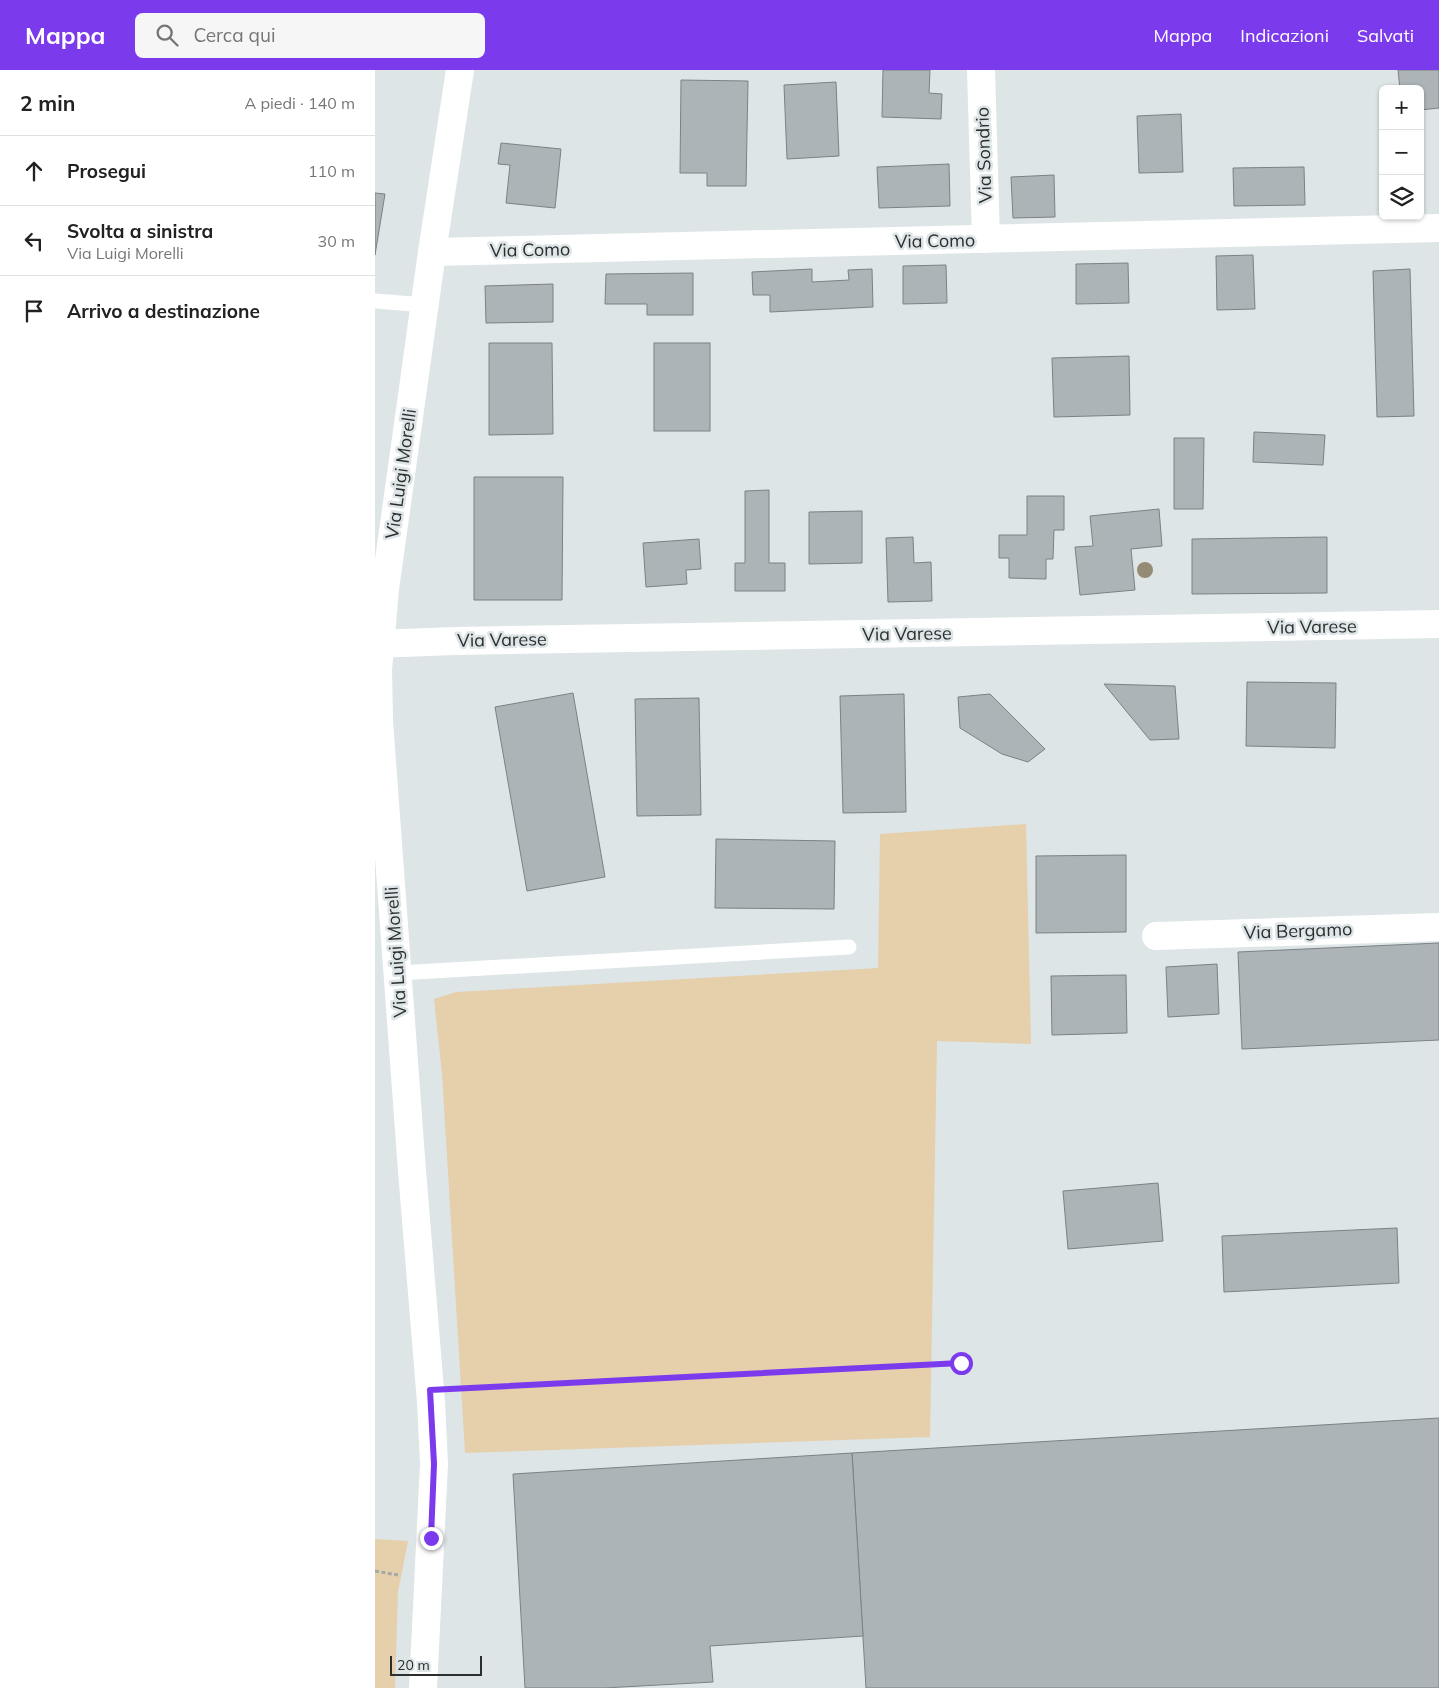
<!DOCTYPE html>
<html lang="it">
<meta charset="utf-8">
<style>
:root{--surface:#fff;--page:#f6f6f6;--text:#222;--muted:#767676;--line:#e0e0e0;--accent:#7c3aed}
body{margin:0;font-family:Mulish,sans-serif;background:var(--page);color:var(--text)}
.controls{position:absolute;right:15px;top:15px;display:grid;overflow:hidden;border-radius:8px;box-shadow:0 1px 4px #0004}
.controls button{width:45px;height:45px;display:grid;place-items:center;padding:0;border:0;border-bottom:1px solid var(--line);background:var(--surface);color:var(--text);font:25px sans-serif}
.scale{position:absolute;left:15px;bottom:12px;width:92px;box-sizing:border-box;padding-left:5px;border:2px solid #2b2d2e;border-top:0;font-size:14px;line-height:18px;white-space:nowrap;color:#2b2d2e;-webkit-text-stroke:4px #dde5e7;paint-order:stroke}
.stop{position:absolute;width:15px;height:15px;margin:-11px;border:4px solid #7c3aed;border-radius:50%;background:#fff}
.stop.end{background:#7c3aed;border-color:#fff;box-shadow:0 1px 5px #0008}
.list{margin:0;padding:0;list-style:none}
h2{display:flex;justify-content:space-between;align-items:center;height:65px;margin:0;padding:0 20px;font-size:21px}
h2 small{font-size:16px;font-weight:400;color:var(--muted)}
.list li{display:grid;grid-template-columns:32px 1fr auto;gap:15px;align-items:center;box-sizing:border-box;height:70px;padding:0 20px;border-top:1px solid var(--line)}
.list b{display:block;font-size:19px;white-space:nowrap}
.list p{margin:0;font-size:16px;white-space:nowrap;color:var(--muted)}
.list em{font-size:16px;font-style:normal;color:var(--muted)}
.icon{flex:none;width:28px;height:28px;fill:none;stroke:currentColor;stroke-width:2;stroke-linecap:round;stroke-linejoin:round}
.map{position:relative;flex:none;width:1064px;height:1618px;overflow:hidden}
header{display:flex;align-items:center;gap:30px;box-sizing:border-box;height:70px;padding:0 25px;background:var(--accent);color:#fff}
header strong{font-size:24px}
nav{display:flex;gap:28px;margin-inline-start:auto;font-size:18px}
.search{width:350px;height:45px;background:var(--page);display:flex;align-items:center;gap:12px;box-sizing:border-box;padding:0 18px;border-radius:8px;color:var(--muted);font-size:19px}
main{display:flex}
aside{flex:1;background:var(--surface)}
.map>svg:first-child{display:block}
.green{fill:#e6cfab}
.building{fill:#adb4b7;stroke:#7b8284}
.lines{fill:none;stroke-linecap:round;stroke-linejoin:round}
.path{stroke:#a3a9ab;stroke-width:3;stroke-dasharray:4 2.5;stroke-linecap:butt}
.service{stroke:#fff;stroke-width:15}
.minor{stroke:#fff;stroke-width:28}
.tree{fill:#958b75}
.route{stroke:#7c3aed;stroke-width:6}
.labels{text-anchor:middle;stroke-width:5;stroke-linejoin:round;paint-order:stroke}
.street-label{font-size:18px;fill:#2b2d2e;stroke:#dde5e7}
</style>
<header>
<strong>Mappa</strong>
<div class="search"><svg class="icon" aria-label="search" viewBox="0 0 24 24"><circle cx="10" cy="10" r="6"/><path d="M15 15l6 6"/></svg>Cerca qui</div>
<nav><a>Mappa</a><a>Indicazioni</a><a>Salvati</a></nav>
</header>
<main>
<aside>
<h2>2 min<small>A piedi · 140 m</small></h2>
<ul class="list">
<li><svg class="icon" aria-label="ahead" viewBox="0 0 24 24"><path d="M12 20V5M6 11l6-6 6 6"/></svg><div><b>Prosegui</b></div><em>110 m</em></li>
<li><svg class="icon" aria-label="left" viewBox="0 0 24 24"><path d="M17 20v-9H6M10 6l-5 5 5 5"/></svg><div><b>Svolta a sinistra</b><p>Via Luigi Morelli</p></div><em>30 m</em></li>
<li><svg class="icon" aria-label="arrive" viewBox="0 0 24 24"><path d="M6 21V4h12l-3 4 3 4H6"/></svg><div><b>Arrivo a destinazione</b></div></li>
</ul>
</aside>
<div class="map">
<svg width="1064" height="1618" viewBox="0 0 1064 1618">
<rect width="100%" height="100%" fill="#dde5e7"/>
<g class="green">
<polygon points="651,754 656,974 562,971 555,1367 90,1383 67,1004 59,929 81,922 503,898 505,764"/>
<polygon points="0,1469 33,1471 23,1522 20,1618 0,1618"/>
</g>
<g class="building">
<polygon points="508,0 555,0 554,23 567,24 566,49 507,47"/>
<polygon points="1023,0 1064,0 1064,38 1045,40 1045,19 1025,19"/>
<polygon points="306,10 373,11 371,116 332,116 332,103 305,103"/>
<polygon points="461,12 464,86 412,89 409,15"/>
<polygon points="806,44 808,102 764,103 762,46"/>
<polygon points="126,73 186,79 180,138 131,133 135,95 123,94"/>
<polygon points="574,94 575,136 504,138 502,97"/>
<polygon points="929,97 930,135 859,136 858,98"/>
<polygon points="679,105 680,147 638,148 636,107"/>
<polygon points="0,123 10,124 0,185"/>
<polygon points="878,185 880,239 842,240 841,186"/>
<polygon points="753,193 754,233 701,234 701,194"/>
<polygon points="571,195 572,233 528,234 528,196"/>
<polygon points="437,199 437,212 474,210 473,200 497,199 498,237 395,242 395,225 378,225 377,202"/>
<polygon points="1035,199 1039,346 1002,347 998,201"/>
<polygon points="318,203 318,245 272,245 272,234 230,234 231,204"/>
<polygon points="178,214 178,252 111,253 110,216"/>
<polygon points="114,273 177,273 178,364 114,365"/>
<rect x="279" y="273" width="56" height="88"/>
<polygon points="754,286 755,345 679,347 677,288"/>
<polygon points="879,362 950,365 948,395 878,392"/>
<polygon points="799,368 829,368 828,439 799,439"/>
<polygon points="99,407 188,407 187,530 99,530"/>
<polygon points="394,420 394,493 410,493 410,521 360,521 360,493 370,493 370,421"/>
<polygon points="652,426 689,426 689,460 679,460 678,489 671,489 671,509 634,508 634,488 624,488 624,465 652,465"/>
<polygon points="784,439 787,476 756,479 760,520 705,525 700,477 718,476 715,446"/>
<polygon points="487,441 487,493 434,494 434,442"/>
<polygon points="538,467 539,493 556,492 557,531 513,532 511,468"/>
<polygon points="952,467 952,523 817,524 817,469"/>
<polygon points="324,469 326,499 311,500 312,514 271,517 268,473"/>
<polygon points="872,612 961,613 960,678 871,676"/>
<polygon points="729,614 800,616 804,669 775,670"/>
<polygon points="198,623 230,807 152,821 120,637"/>
<polygon points="529,624 531,742 468,743 465,626"/>
<polygon points="615,624 670,679 653,692 627,684 585,658 583,627"/>
<polygon points="324,628 326,745 262,746 260,629"/>
<polygon points="341,769 460,771 459,839 340,838"/>
<polygon points="751,785 751,862 661,863 661,786"/>
<polygon points="1064,873 1064,970 867,979 863,882"/>
<polygon points="842,894 844,944 793,947 791,897"/>
<polygon points="751,905 752,963 677,965 676,906"/>
<polygon points="783,1113 788,1171 693,1179 688,1121"/>
<polygon points="1022,1158 1024,1213 849,1222 847,1166"/>
<polygon points="1064,1348 1064,1618 491,1618 477,1383"/>
<polygon points="477,1383 488,1566 335,1576 338,1612 229,1618 150,1618 138,1404"/>
</g>
<g class="lines">
<g class="path">
<polyline points="83,1318 586,1293"/>
<polyline points="0,1501 23,1505"/>
</g>
<g class="service">
<polyline points="0,231 50,235"/>
<polyline points="23,903 474,877"/>
</g>
<g class="minor">
<polyline points="606,0 611,169"/>
<polyline points="57,182 1064,158"/>
<polyline points="0,574 81,571 1064,554"/>
<polyline points="781,866 1064,857"/>
<polyline points="48,1618 59,1394 56,1332 37,1101 4,651 3,600 10,519 57,182 85,0"/>
</g>
</g>
<circle class="tree" cx="770" cy="500" r="8"/>
<g class="lines">
<polyline class="route" points="56,1468 59,1394 55,1320 586,1293"/>
</g>
<g class="labels">
<g class="street-label">
<text transform="translate(609 85) rotate(-92)" y="6">Via Sondrio</text>
<text transform="translate(560 171) rotate(-1)" y="6">Via Como</text>
<text transform="translate(155 180) rotate(-1)" y="6">Via Como</text>
<text transform="translate(26 404) rotate(-82)" y="6">Via Luigi Morelli</text>
<text transform="translate(937 557) rotate(-1)" y="6">Via Varese</text>
<text transform="translate(532 564) rotate(-1)" y="6">Via Varese</text>
<text transform="translate(127 570) rotate(-1)" y="6">Via Varese</text>
<text transform="translate(923 861) rotate(-2)" y="6">Via Bergamo</text>
<text transform="translate(21 882) rotate(-94)" y="6">Via Luigi Morelli</text>
</g>
</g>
</svg>
<div class="controls">
<button>+</button>
<button>−</button>
<button><svg class="icon" aria-label="layers" viewBox="0 0 24 24"><path d="M12 4l9 5-9 5-9-5zM3 14l9 5 9-5"/></svg></button>
</div>
<div class="scale">20 m</div>
<div class="stop" style="left:586px;top:1293px"></div>
<div class="stop end" style="left:56px;top:1468px"></div>
</div>
</main>
